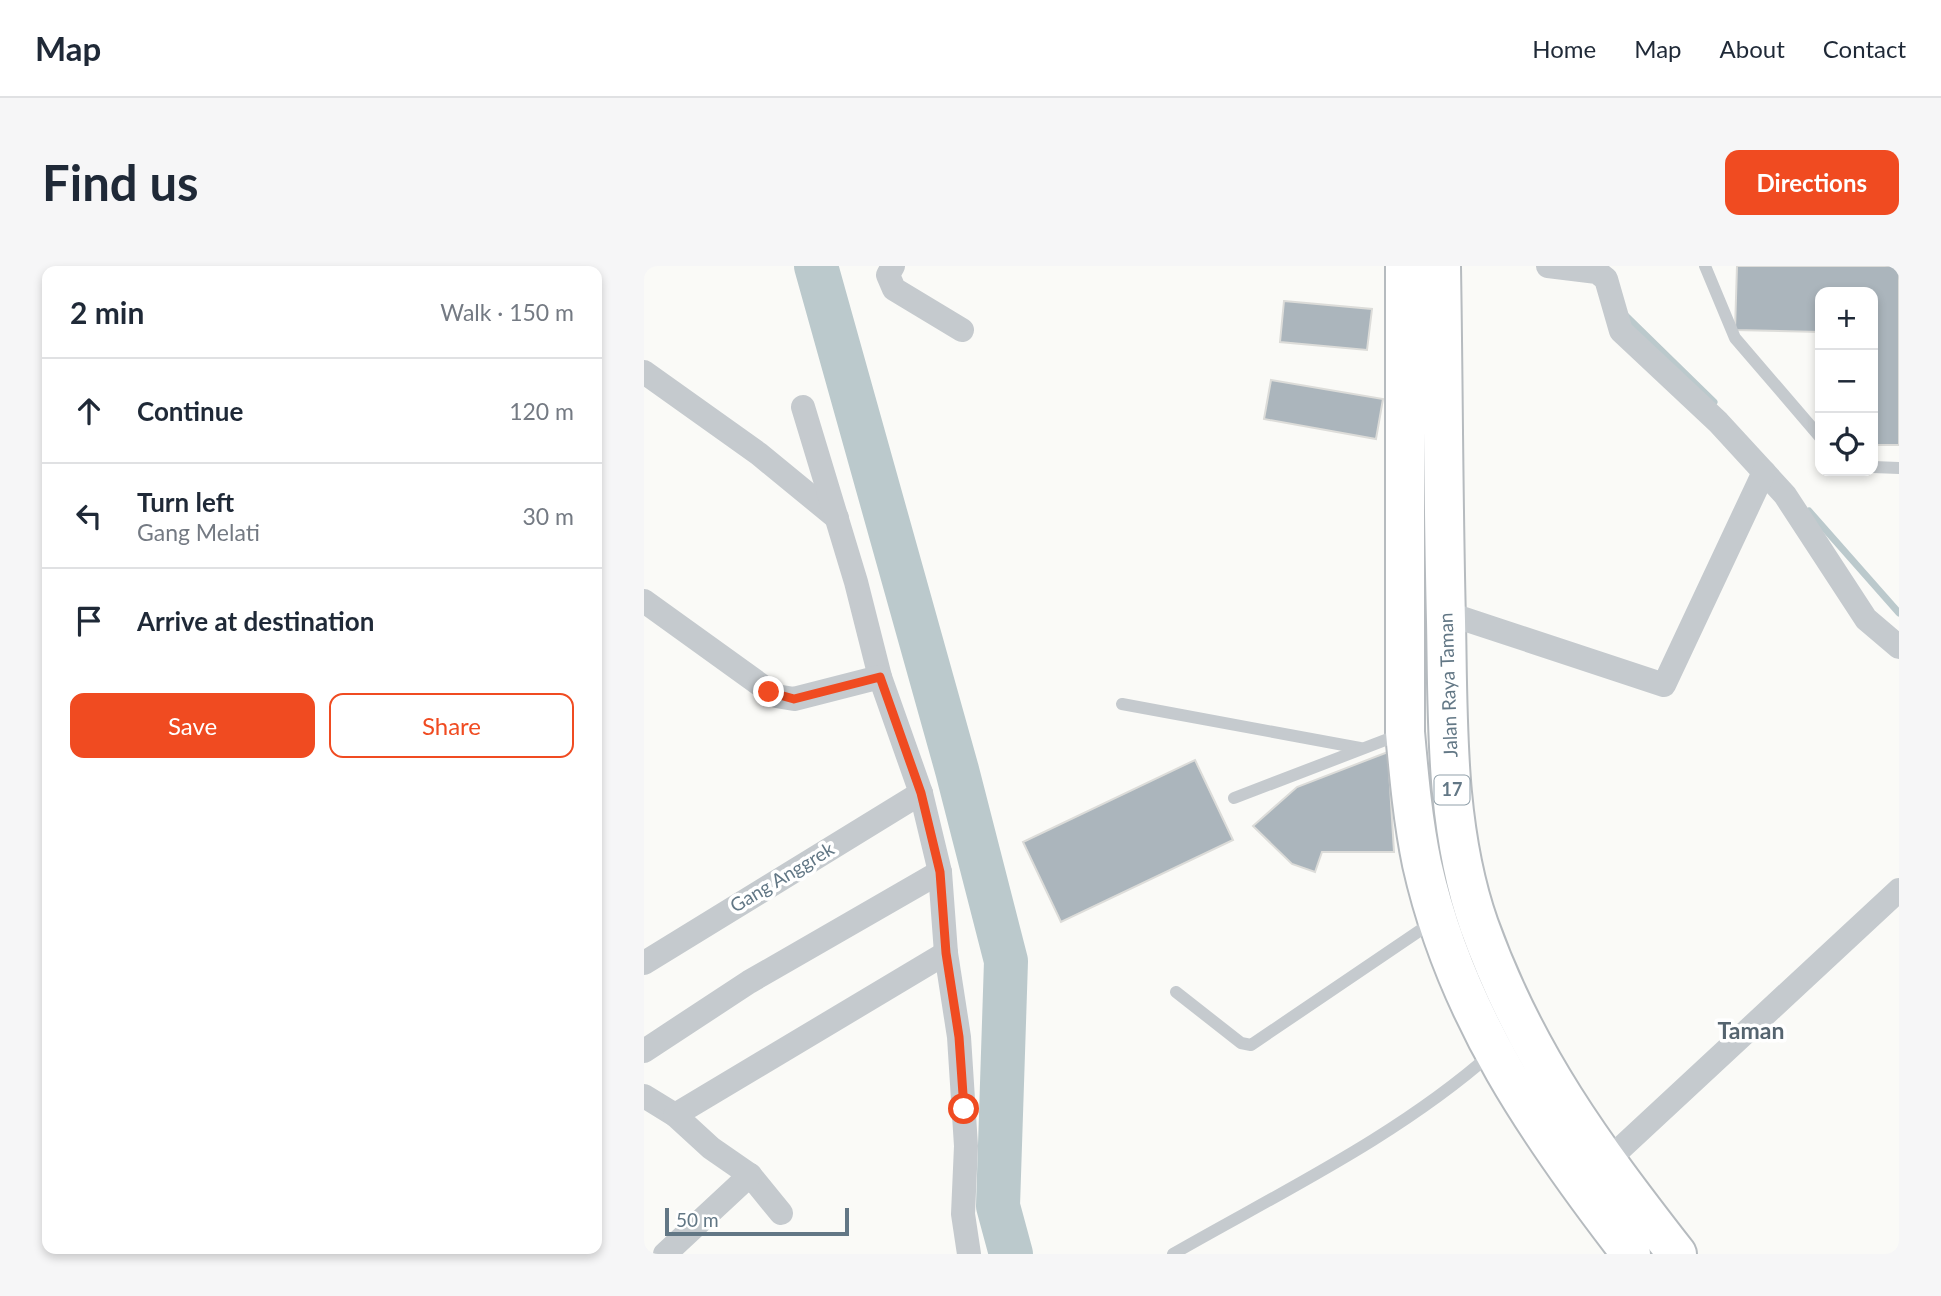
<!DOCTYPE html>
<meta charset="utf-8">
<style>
:root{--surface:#fff;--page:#f6f6f7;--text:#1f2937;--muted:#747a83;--line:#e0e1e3;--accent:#f04b21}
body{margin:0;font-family:Lato,sans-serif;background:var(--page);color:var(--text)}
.controls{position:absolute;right:21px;top:21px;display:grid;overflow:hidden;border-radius:14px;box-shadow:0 4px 10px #0003}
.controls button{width:63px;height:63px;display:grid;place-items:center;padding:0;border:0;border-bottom:2px solid var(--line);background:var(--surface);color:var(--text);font:35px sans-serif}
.scale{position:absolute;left:21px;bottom:18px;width:184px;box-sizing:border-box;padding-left:7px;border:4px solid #627785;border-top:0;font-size:19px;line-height:24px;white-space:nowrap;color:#627785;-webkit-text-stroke:5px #fff;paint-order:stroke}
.stop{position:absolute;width:21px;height:21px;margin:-16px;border:5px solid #f04b21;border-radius:50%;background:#fff}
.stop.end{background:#f04b21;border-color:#fff;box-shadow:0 2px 7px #0008}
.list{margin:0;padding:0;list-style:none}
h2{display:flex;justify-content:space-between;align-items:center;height:91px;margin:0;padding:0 28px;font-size:30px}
h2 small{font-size:23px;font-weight:400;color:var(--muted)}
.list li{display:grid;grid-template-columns:46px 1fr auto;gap:21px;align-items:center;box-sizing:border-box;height:105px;padding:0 28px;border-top:2px solid var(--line)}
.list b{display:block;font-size:26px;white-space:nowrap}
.list p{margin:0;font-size:23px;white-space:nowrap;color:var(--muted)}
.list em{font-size:23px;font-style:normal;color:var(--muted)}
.actions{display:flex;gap:14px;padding:21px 28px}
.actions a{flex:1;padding:16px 0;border:2px solid var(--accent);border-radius:14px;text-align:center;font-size:24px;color:var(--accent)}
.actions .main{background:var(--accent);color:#fff}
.icon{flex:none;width:38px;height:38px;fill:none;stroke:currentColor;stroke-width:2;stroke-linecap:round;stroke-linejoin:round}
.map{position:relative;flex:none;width:1255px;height:988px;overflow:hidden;border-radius:14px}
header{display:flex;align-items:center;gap:42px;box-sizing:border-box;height:98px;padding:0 35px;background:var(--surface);border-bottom:2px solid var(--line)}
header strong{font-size:33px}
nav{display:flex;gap:38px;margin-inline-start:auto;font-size:24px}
.intro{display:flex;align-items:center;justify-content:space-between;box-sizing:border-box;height:168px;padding:0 42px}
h1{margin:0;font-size:49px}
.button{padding:18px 32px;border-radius:14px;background:var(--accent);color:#fff;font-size:24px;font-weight:700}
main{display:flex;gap:42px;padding:0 42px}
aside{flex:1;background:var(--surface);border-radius:14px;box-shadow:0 4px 10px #0003}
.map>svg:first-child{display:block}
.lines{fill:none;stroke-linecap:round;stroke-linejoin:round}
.stream{stroke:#bbc9cc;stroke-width:7}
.river{stroke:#bbc9cc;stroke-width:44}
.building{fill:#abb5bc;stroke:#dcdcd9;stroke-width:2}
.highway-casing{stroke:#b6bbbf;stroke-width:42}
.lane{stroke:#c5cace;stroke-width:12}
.street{stroke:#c5cace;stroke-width:24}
.highway{stroke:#fff;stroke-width:38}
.route{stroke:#f04b21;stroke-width:9}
.labels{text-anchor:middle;stroke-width:7;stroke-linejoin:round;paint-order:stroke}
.shield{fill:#fff;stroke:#91a0aa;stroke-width:2}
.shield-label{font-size:18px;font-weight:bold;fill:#627785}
.street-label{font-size:19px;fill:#627785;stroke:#fff}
.quarter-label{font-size:23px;font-weight:bold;fill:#55646f;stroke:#fff}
</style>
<header>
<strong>Map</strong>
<nav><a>Home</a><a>Map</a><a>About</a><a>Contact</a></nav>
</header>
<div class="intro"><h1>Find us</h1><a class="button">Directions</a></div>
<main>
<aside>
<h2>2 min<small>Walk · 150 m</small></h2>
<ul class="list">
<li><svg class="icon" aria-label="ahead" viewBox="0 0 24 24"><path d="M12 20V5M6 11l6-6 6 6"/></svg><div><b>Continue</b></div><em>120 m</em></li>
<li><svg class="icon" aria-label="left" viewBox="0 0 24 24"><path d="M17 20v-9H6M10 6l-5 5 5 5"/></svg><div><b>Turn left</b><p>Gang Melati</p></div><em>30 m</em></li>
<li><svg class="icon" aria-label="arrive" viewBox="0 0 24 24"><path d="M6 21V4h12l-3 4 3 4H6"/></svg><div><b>Arrive at destination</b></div></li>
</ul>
<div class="actions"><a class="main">Save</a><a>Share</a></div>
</aside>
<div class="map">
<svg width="1255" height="988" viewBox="0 0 1255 988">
<rect width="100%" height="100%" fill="#fafaf7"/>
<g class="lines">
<g class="stream">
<polyline points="981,49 1070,136"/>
<polyline points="1165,245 1255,347"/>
</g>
<polyline class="river" points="172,0 313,504 362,695 354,940 367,988"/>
</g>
<g class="building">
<polygon points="1093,0 1255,0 1255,179 1229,179 1229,26 1176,26 1176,66 1091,64"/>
<polygon points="640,35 728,43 723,84 636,76"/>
<polygon points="627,114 739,133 732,173 620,153"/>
<polygon points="744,486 750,586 678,586 671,606 648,598 609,560 653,521"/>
<polygon points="551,494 589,574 417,656 379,576"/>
</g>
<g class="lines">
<defs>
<g id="highway">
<path d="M 761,0 L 761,466 C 765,510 769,555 778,598 C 812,749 894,868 987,988"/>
<path d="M 797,0 C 799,118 799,236 802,355 C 804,456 801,562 835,659 C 882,790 949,880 1033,988"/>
</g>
</defs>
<use href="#highway" class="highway-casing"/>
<g class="lane">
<polyline points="1061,0 1091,72 1176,171"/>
<polyline points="1229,201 1255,202"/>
<polyline points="478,438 716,482"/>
<polyline points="590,532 757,468"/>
<polyline points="532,726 597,777 607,779 790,655"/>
<path d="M 529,988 C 637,926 754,870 848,787"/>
</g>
<g class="street">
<polyline points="249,0 244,9 250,23 318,64"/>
<polyline points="904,0 953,6 962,13 977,65 1074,156 1141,229 1222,353 1255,381"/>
<polyline points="0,106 115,188 193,252"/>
<polyline points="159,141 212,316 236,411 277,527 296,606 302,687 315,771 322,880 319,948 325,988"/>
<polyline points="0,335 132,430 150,433 236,411"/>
<polyline points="802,347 1020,419 1120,206"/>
<polyline points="0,697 277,527"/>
<polyline points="0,785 105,716 296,606"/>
<polyline points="0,830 31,849"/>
<polyline points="962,896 1255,624"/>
<polyline points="106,909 137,947"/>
<polyline points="21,988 106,909 67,882 31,849 302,687"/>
</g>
<use href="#highway" class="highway"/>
</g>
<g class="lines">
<polyline class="route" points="125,426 150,433 236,411 277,527 296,606 302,687 315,771 320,843"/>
</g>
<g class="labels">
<rect class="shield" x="790.5" y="509.5" width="35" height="29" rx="5"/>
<g class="shield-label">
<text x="808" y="530">17</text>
</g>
<g class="street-label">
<text transform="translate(804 419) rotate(-92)" y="7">Jalan Raya Taman</text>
<text transform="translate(138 611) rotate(-31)" y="7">Gang Anggrek</text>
</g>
<g class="quarter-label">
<text x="1107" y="773">Taman</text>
</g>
</g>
</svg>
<div class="controls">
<button>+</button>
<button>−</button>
<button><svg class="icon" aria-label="locate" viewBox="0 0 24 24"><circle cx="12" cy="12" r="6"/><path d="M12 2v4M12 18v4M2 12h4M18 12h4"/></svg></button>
</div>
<div class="scale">50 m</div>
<div class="stop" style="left:320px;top:843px"></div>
<div class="stop end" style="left:125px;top:426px"></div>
</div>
</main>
